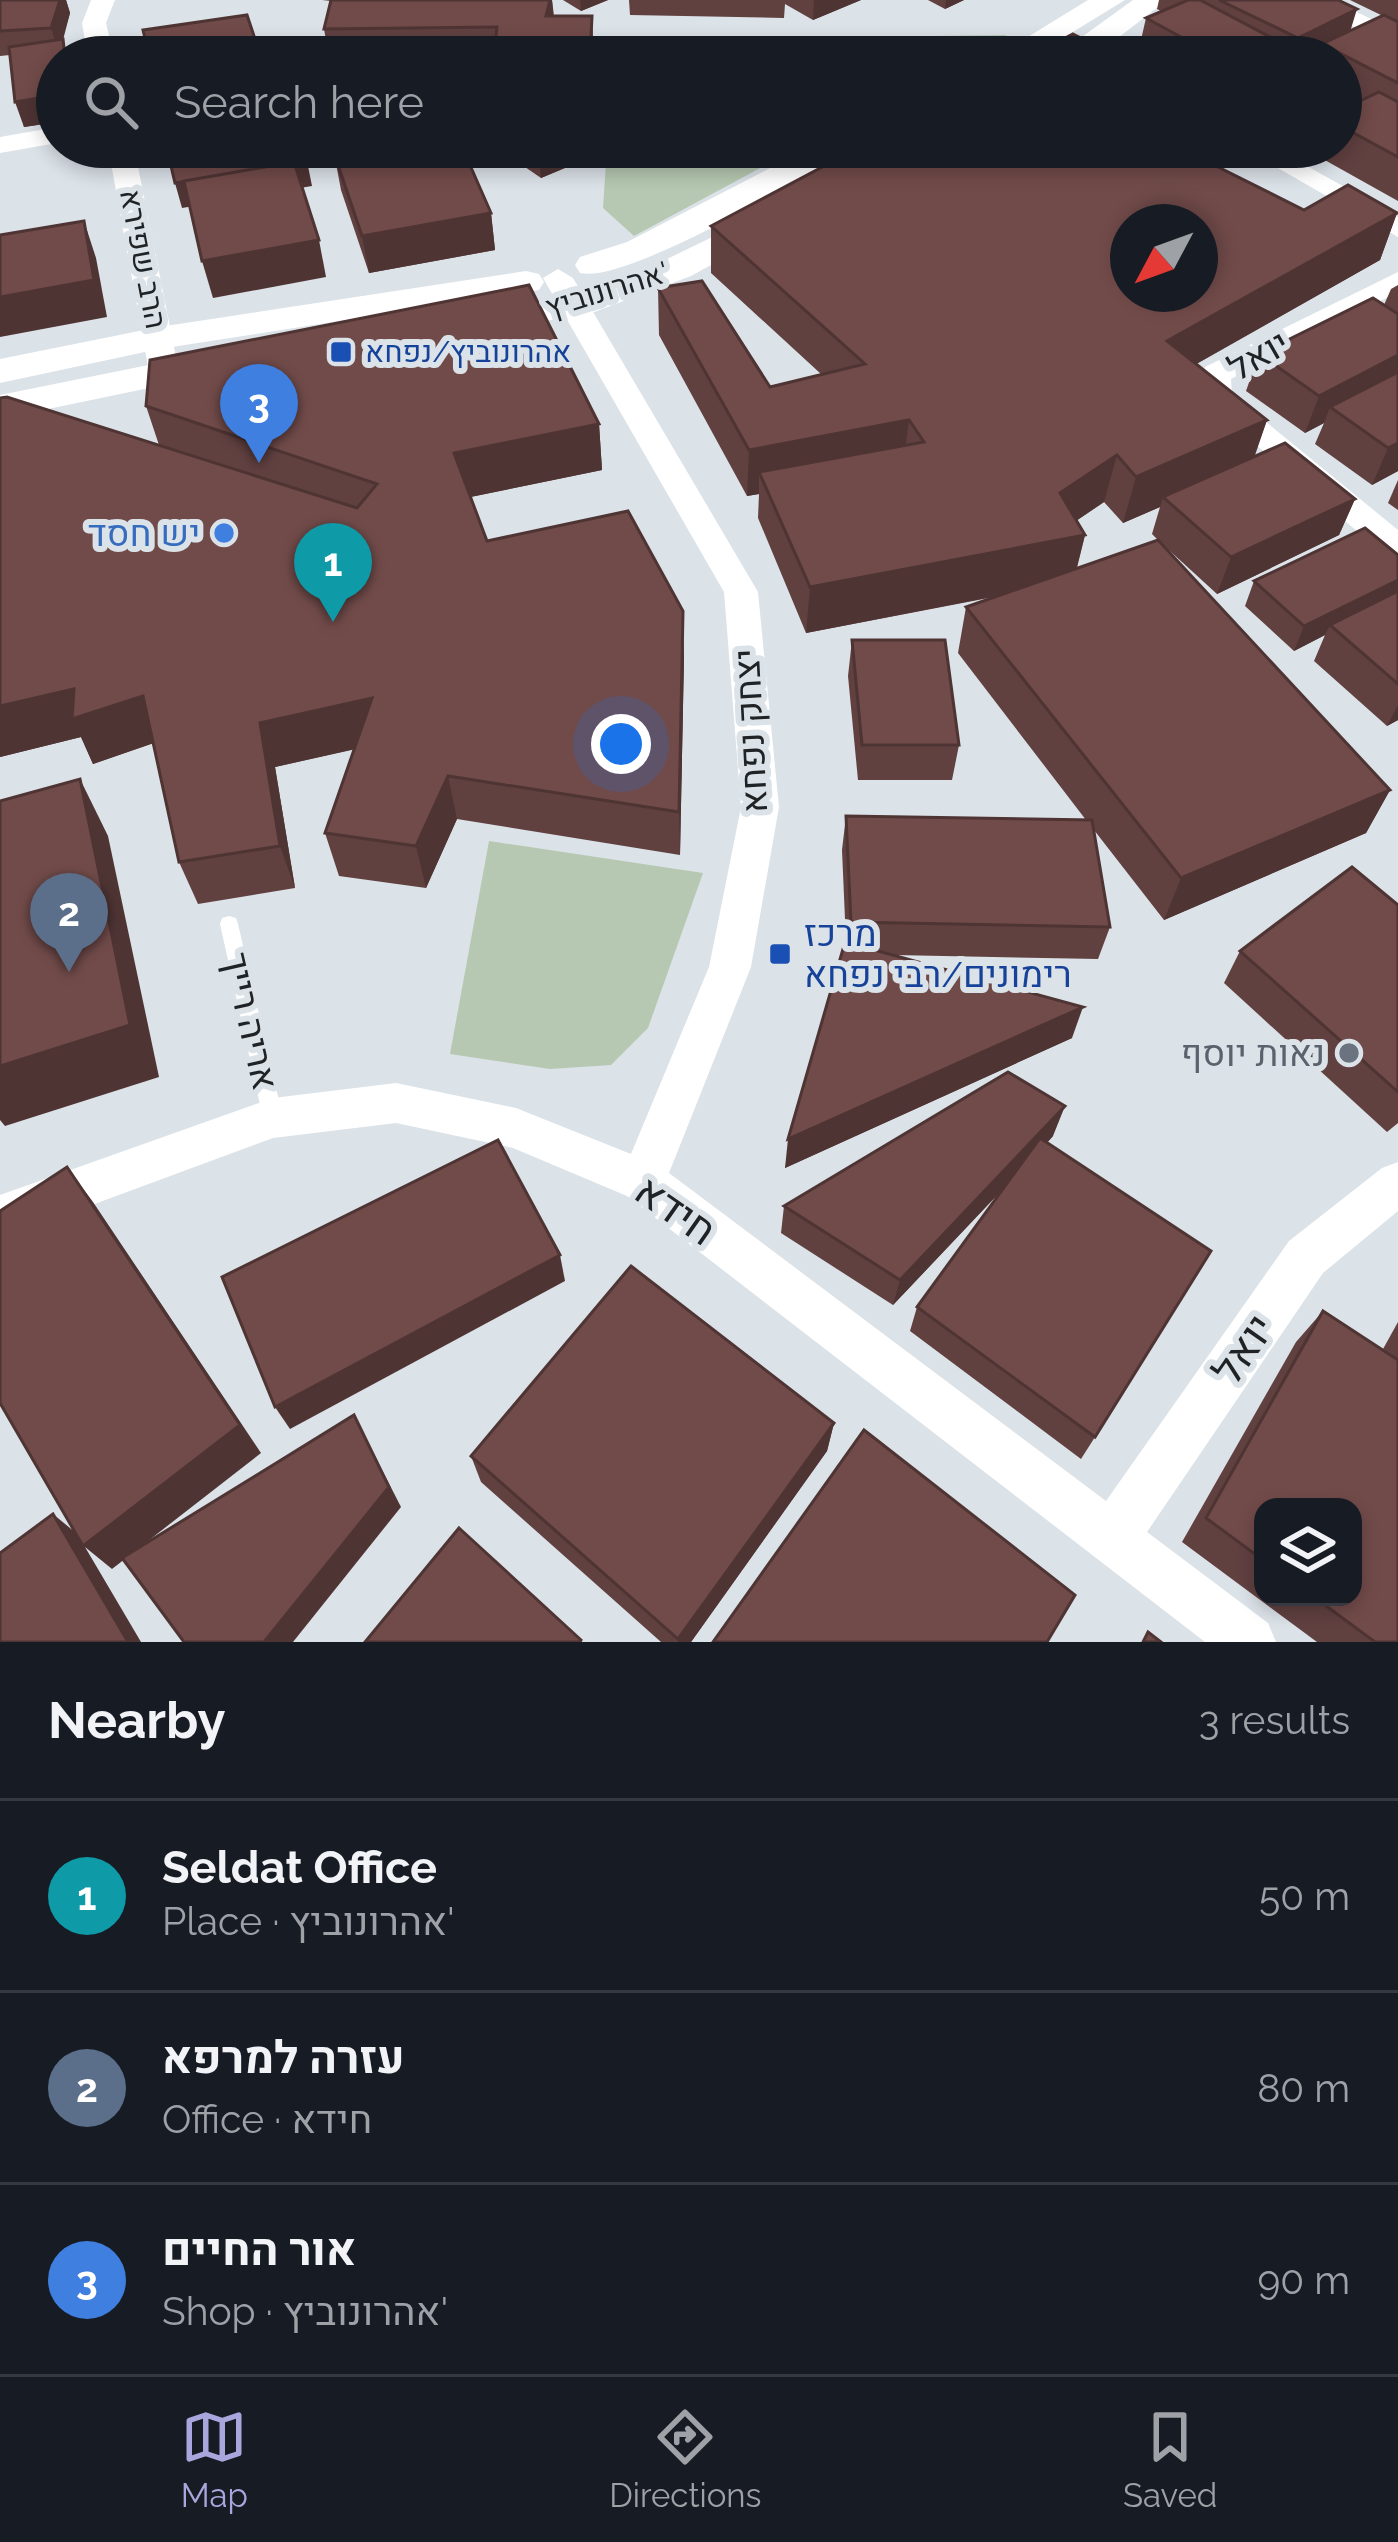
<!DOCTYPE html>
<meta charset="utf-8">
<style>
:root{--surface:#171b24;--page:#20242c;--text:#f1f3f6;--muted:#9ea1a6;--line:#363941;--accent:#a9a6dd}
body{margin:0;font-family:Raleway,Heebo,sans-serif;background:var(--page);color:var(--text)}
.controls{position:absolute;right:36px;bottom:36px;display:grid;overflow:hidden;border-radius:24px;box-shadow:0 6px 18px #0003}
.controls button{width:108px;height:108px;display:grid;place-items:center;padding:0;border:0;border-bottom:3px solid var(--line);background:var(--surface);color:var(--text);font:60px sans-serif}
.compass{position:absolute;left:1110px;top:204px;width:108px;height:108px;border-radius:50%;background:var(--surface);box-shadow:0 6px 18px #0003;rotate:229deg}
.you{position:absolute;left:621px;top:744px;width:42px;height:42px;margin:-30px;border:9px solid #fff;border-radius:50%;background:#1a73e8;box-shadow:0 0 0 18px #1a73e833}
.badge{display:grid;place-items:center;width:78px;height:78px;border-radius:50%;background:var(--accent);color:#fff;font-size:39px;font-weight:700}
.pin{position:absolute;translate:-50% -99px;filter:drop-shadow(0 3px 6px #0008)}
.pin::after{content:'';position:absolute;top:63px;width:42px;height:36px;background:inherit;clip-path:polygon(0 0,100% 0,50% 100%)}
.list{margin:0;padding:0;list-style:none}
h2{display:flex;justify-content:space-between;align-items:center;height:156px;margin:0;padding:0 48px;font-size:51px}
h2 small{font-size:39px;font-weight:400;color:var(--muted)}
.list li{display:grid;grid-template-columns:78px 1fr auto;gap:36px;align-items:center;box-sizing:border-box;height:192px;padding:0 48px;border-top:3px solid var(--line)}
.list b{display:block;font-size:45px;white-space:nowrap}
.list p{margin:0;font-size:39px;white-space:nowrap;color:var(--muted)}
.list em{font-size:39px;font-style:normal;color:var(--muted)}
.icon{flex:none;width:66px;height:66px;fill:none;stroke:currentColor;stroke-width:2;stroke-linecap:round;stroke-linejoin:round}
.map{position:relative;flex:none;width:1398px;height:1642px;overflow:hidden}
.search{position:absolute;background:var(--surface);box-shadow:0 6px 18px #0003;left:36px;right:36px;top:36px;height:132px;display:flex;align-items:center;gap:30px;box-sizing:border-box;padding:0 42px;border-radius:66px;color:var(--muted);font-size:45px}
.sheet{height:732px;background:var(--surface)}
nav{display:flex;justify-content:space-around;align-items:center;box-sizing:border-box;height:168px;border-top:3px solid var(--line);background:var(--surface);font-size:33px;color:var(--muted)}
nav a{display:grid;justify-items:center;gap:6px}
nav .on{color:var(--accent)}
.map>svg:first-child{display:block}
.green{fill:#b6c8b1}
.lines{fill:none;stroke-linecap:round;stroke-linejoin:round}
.service{fill:#fff;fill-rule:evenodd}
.minor{fill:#fff;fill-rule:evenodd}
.tertiary{fill:#fff;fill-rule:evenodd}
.wall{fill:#614040;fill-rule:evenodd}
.shaded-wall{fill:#4f3434}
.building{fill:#714b4a;stroke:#4f3434;stroke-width:3;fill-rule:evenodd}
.transit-dot{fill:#1a4fb4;stroke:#dbe2e8;stroke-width:4.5}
.shop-dot{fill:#3f7fe0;stroke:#dbe2e8;stroke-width:4.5}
.worship-dot{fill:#6b7280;stroke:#dbe2e8;stroke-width:4.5}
.labels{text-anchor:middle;stroke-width:12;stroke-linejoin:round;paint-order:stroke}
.far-street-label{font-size:30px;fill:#202325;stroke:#dbe2e8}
.far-transit-label{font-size:30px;fill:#164399;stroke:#dbe2e8;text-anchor:start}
.street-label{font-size:36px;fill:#202325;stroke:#dbe2e8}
.shop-label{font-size:36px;fill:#366cbe;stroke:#dbe2e8;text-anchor:end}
.transit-label{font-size:36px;fill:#164399;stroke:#dbe2e8;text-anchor:start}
.worship-label{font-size:36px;fill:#5b616d;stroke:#dbe2e8;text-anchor:end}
.near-street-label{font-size:42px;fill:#202325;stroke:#dbe2e8}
</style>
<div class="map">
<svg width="1398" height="1642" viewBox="0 0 1398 1642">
<rect width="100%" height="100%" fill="#dbe2e8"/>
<g class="green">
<polygon points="1007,35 966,57 614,57 615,40"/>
<polygon points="607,147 799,147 634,236 603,208"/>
<polygon points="489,841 703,873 648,1028 611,1065 550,1069 450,1054"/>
</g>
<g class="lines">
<polygon class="service" points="229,916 236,918 238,924 283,1118 280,1125 273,1127 266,1125 263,1118 220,924 222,918"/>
<g class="minor">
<polygon points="91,0 115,0 106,23 114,57 88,57 82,23"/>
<polygon points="1301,0 1332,0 1398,32 1398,49"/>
<polygon points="57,127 57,143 0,153 0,137"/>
<polygon points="108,147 134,147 179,372 175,379 153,379 149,372"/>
<polygon points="1241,147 1273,147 1398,217 1398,237"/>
<polygon points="558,269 573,278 758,592 779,807 751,967 669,1173 1106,1501 1289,1241 1382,1168 1398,1162 1398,1211 1323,1273 1147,1532 1268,1623 1276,1642 1205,1642 627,1196 513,1148 396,1123 273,1138 0,1239 0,1195 273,1098 396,1083 516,1108 631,1154 709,967 741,807 724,592 543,278"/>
<polygon points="1398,272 1398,292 1231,379 1232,394 1398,530 1398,560 1386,556 1200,397 1205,367"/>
</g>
<g class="tertiary">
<polygon points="1088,0 1125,0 1032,57 995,57"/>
<polygon points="1133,0 1167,0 1101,51 1079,51 1075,45 1079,39"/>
<path d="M 811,147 L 852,147 L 848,154 C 798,180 626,284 580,273 L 575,265 L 580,257 L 627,242 Z"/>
<polygon points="766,211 778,214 783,221 778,228 691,276 589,314 477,332 464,329 459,321 464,313 477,310 569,296 665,260"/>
<polygon points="526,271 539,274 544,282 539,290 159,349 0,383 0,359 159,327"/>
<polygon points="213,352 226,356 232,364 226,372 0,419 0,395"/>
</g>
</g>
<g class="wall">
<polygon points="0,0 66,0 70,13 57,57 57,122 24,127 10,55 0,56"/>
<polygon points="322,0 552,0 554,16 592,16 594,57 329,57 324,29 331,1"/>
<polygon points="563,0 608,0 581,11"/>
<polygon points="629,0 861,0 813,20 785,4 784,18 630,15"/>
<polygon points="928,0 964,0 945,9"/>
<polygon points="1159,0 1338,0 1350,31 1383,16 1350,0 1398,0 1398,201 1314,154 1317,147 1341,147 1341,110 1356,103 1341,97 1341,57 1145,57 1138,53 1146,18 1161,11 1157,9"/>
<polygon points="496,147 591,147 591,157 541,178"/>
<polygon points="334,153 491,213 495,250 369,273 341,190"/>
<path d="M 1304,210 L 1397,213 L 1380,260 L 1196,364 L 1267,420 L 1254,456 L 1355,499 L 1339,535 L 1217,594 L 1159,541 L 1390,790 L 1366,833 L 1164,920 L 1094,830 L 1110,927 L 1098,959 L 894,955 L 1072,1038 L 785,1168 L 846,942 L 842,850 L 846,816 L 1086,820 L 958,653 L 966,607 L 999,596 L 806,633 L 758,518 L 759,494 L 747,496 L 659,335 L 658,288 L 770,387 L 821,374 L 711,273 L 711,226 ZM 1104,502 L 1123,523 L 1160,507 L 1152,534 L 1158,540 L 1077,568 L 1085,535 L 1076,521 Z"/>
<polygon points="1398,285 1398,471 1372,485 1315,444 1324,423 1305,433 1246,391 1259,354 1384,305 1391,289"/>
<polygon points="0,398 159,445 146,406 599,424 602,470 470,497 487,541 684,656 680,855 457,819 426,888 339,876 325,833 354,749 275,767 295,888 198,904 179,862 154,743 93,764 81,737 0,757"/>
<polygon points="1398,480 1398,510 1388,503"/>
<polygon points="1398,555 1398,720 1387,726 1314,661 1325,635 1294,651 1245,606 1254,581"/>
<polygon points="852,640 959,745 952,780 858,780 848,676"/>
<polygon points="1398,905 1398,1123 1387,1132 1224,983 1240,951"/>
<polygon points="1053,1136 1047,1143 1095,1437 1081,1459 910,1331 917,1307 1001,1191 893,1305 781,1233 784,1206"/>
<path d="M 1323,1311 L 1398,1642 L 1317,1642 L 1182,1542 L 1296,1342 ZM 1263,1507 L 1353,1597 L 1263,1597 Z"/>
<polygon points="1398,1322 1398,1359 1383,1349"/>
<polygon points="834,1423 827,1451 691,1642 661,1642 481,1482 471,1456"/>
</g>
<g class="shaded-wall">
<polygon points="60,0 66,0 70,13 63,40 68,57 59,53 51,28"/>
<polygon points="550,0 552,0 555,40 546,16"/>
<polygon points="580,0 608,0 581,11"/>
<polygon points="814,0 861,0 813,20"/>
<polygon points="946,0 964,0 945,9"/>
<polygon points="1357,9 1346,45 1322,44 1318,57 1293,57 1298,38"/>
<polygon points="255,39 259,57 149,57 149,55"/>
<polygon points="1347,78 1341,97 1341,81"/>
<polygon points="57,95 57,122 24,127 15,102"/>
<polygon points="538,147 591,147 591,157 541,178"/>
<polygon points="307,161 312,186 182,208 175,183"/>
<polygon points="491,213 495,250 369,273 362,236"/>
<polygon points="1397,213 1380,260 1154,388 1167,341"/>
<polygon points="84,221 96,258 107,317 0,337 0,297"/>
<polygon points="319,240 326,277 213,298 202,261"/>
<polygon points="1398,355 1398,384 1330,407 1324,423 1305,433 1319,396"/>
<polygon points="909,420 903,467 759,472 759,494 747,496 749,450"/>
<polygon points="1267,420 1251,467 1163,497 1160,507 1123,523 1136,477"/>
<polygon points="599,424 602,470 461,499 454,453"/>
<polygon points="1398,443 1398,471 1372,485 1388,448"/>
<polygon points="1117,455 1104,502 1049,539 1060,493"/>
<polygon points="1355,499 1339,535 1217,594 1231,557"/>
<polygon points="1085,535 1073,581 806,633 810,587"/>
<polygon points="1398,580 1398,599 1330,625 1325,635 1294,651 1304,626"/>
<polygon points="683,611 684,656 680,855 679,812"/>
<polygon points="74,689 143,696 162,740 93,764 81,737 0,757 0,706"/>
<polygon points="372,698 383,743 275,767 295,888 280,846 260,723"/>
<polygon points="1398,705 1398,720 1387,726"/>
<polygon points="448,776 457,819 426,888 416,846"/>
<polygon points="80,779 108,836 159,1077 5,1126 0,1120 0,1066"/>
<polygon points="1390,790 1366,833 1164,920 1181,878"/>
<polygon points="1083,1007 1072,1038 785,1168 788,1139"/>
<polygon points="1065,1106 1053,1136 893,1305 900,1280"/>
<polygon points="67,1167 93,1202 261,1453 112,1569 85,1547 141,1642 128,1642 53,1514 76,1533"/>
<polygon points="560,1255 565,1281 290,1429 275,1407"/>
<polygon points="354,1415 401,1507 293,1642 264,1642"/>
<polygon points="834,1423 827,1451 691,1642 678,1642 678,1639"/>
</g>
<g class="building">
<polygon points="0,0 60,0 51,28 0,31"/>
<polygon points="331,0 550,0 546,16 592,16 590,57 532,57 532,46 495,46 497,27 324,29"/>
<polygon points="1188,0 1200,0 1308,57 1218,57 1146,18"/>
<polygon points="1219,0 1338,0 1357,9 1298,38"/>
<polygon points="247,15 255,39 149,55 143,30"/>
<polygon points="1384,15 1398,22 1398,83 1322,44"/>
<polygon points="1073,34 1119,57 1029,57"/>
<polygon points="63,39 65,57 57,57 57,95 15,102 9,47"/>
<polygon points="1379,92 1398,102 1398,157 1341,126 1341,110"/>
<polygon points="180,147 302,147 307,161 175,183 167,149"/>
<polygon points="372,147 462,147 491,213 362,236 334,153"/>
<path d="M 860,147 L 1178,147 L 1304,210 L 1348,185 L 1397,213 L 1167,341 L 1267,420 L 1136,477 L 1117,455 L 1060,493 L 1085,535 L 810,587 L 759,472 L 924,442 L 909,420 L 749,450 L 658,288 L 702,281 L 770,387 L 865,364 L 711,226 ZM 1128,222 L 1200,222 L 1200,294 L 1128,294 Z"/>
<polygon points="294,162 319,240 202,261 184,181"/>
<polygon points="84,221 94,280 0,297 0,235"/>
<polygon points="529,285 599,424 454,453 487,541 628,511 683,611 679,812 448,776 416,846 325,833 372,698 260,723 280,846 179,862 143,696 72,719 74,689 0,706 0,398 7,397 357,508 377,484 146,406 150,360"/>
<polygon points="1373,298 1398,314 1398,355 1319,396 1259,354"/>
<polygon points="1398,372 1398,443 1388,448 1330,407"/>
<polygon points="1285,443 1355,499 1231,557 1163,497"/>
<polygon points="1365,528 1398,555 1398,580 1304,626 1254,581"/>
<polygon points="1158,540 1390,790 1181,878 966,607"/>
<polygon points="1398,591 1398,684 1330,625"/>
<polygon points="852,640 945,640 959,745 862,745"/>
<polygon points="80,779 130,1025 0,1066 0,801"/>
<polygon points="846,816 1092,820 1110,927 851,922"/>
<polygon points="1352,867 1398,905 1398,1092 1240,951"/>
<polygon points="845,942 1083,1007 788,1139"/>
<polygon points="1008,1072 1065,1106 900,1280 784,1206"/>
<polygon points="1040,1138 1211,1251 1095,1437 917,1307"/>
<polygon points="498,1140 560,1255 275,1407 222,1277"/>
<polygon points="67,1167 240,1425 83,1546 0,1403 0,1211"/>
<polygon points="631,1266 834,1423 678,1639 471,1456"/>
<polygon points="1323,1311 1398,1360 1398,1642 1375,1642 1314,1597 1353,1597 1353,1507 1263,1507 1263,1560 1206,1518"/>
<polygon points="354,1415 389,1487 264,1642 184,1642 122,1558"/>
<polygon points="864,1430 1075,1595 1047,1642 713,1642"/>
<polygon points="53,1514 128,1642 0,1642 0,1553"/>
<polygon points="459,1528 581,1640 580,1642 365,1642"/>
<polygon points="1148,1632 1161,1642 1143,1642"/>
</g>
<g class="transit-dot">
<rect x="329" y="340" width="24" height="24" rx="6"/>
<rect x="768" y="942" width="24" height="24" rx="6"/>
</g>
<circle class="shop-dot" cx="224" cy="533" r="12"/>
<circle class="worship-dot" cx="1349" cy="1053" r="12"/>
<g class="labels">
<g class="far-street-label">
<text transform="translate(143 259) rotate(79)" y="10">הרב שפירא</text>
<text transform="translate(607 290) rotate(-17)" y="10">אהרונוביץ'</text>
</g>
<g class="far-transit-label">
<text x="365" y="362">אהרונוביץ/נפחא</text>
</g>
<g class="street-label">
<text transform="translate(1258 355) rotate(-30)" y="13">יואל</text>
<text transform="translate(750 731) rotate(-93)" y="13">יצחק נפחא</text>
<text transform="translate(251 1021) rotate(77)" y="13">אריה רייך</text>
</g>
<g class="shop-label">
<text x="200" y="546">יש חסד</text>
</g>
<g class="transit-label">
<text x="804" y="946">מרכז<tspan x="804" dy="41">רימונים/רבי נפחא</tspan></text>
</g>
<g class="worship-label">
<text x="1325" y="1066">נאות יוסף</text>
</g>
<g class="near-street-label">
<text transform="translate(676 1210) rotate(35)" y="15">חידא</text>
<text transform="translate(1243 1349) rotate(-55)" y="15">יואל</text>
</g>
</g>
</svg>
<div class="controls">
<button><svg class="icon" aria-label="layers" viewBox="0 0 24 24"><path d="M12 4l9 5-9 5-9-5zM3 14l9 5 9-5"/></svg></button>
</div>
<svg class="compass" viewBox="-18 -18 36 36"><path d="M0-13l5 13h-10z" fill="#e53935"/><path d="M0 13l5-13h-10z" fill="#9ea1a6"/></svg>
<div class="you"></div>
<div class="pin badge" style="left:333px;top:622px;background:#0f9aa8">1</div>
<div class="pin badge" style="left:69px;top:972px;background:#5c6f8a">2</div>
<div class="pin badge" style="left:259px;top:463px;background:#3f7fe0">3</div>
<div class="search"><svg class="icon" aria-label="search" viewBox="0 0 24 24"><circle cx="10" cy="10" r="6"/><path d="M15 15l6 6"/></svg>Search here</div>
</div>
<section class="sheet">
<h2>Nearby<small>3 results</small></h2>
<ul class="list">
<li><span class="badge" style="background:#0f9aa8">1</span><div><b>Seldat Office</b><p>Place · אהרונוביץ'</p></div><em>50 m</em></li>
<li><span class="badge" style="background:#5c6f8a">2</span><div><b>עזרה למרפא</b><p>Office · חידא</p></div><em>80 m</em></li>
<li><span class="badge" style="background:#3f7fe0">3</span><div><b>אור החיים</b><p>Shop · אהרונוביץ'</p></div><em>90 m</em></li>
</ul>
</section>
<nav>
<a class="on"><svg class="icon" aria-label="map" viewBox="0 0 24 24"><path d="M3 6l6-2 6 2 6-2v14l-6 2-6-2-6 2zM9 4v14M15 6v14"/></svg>Map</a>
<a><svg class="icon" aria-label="directions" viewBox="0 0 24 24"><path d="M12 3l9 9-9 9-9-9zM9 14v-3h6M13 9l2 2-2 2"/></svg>Directions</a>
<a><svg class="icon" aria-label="saved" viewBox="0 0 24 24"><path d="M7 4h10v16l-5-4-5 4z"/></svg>Saved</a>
</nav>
